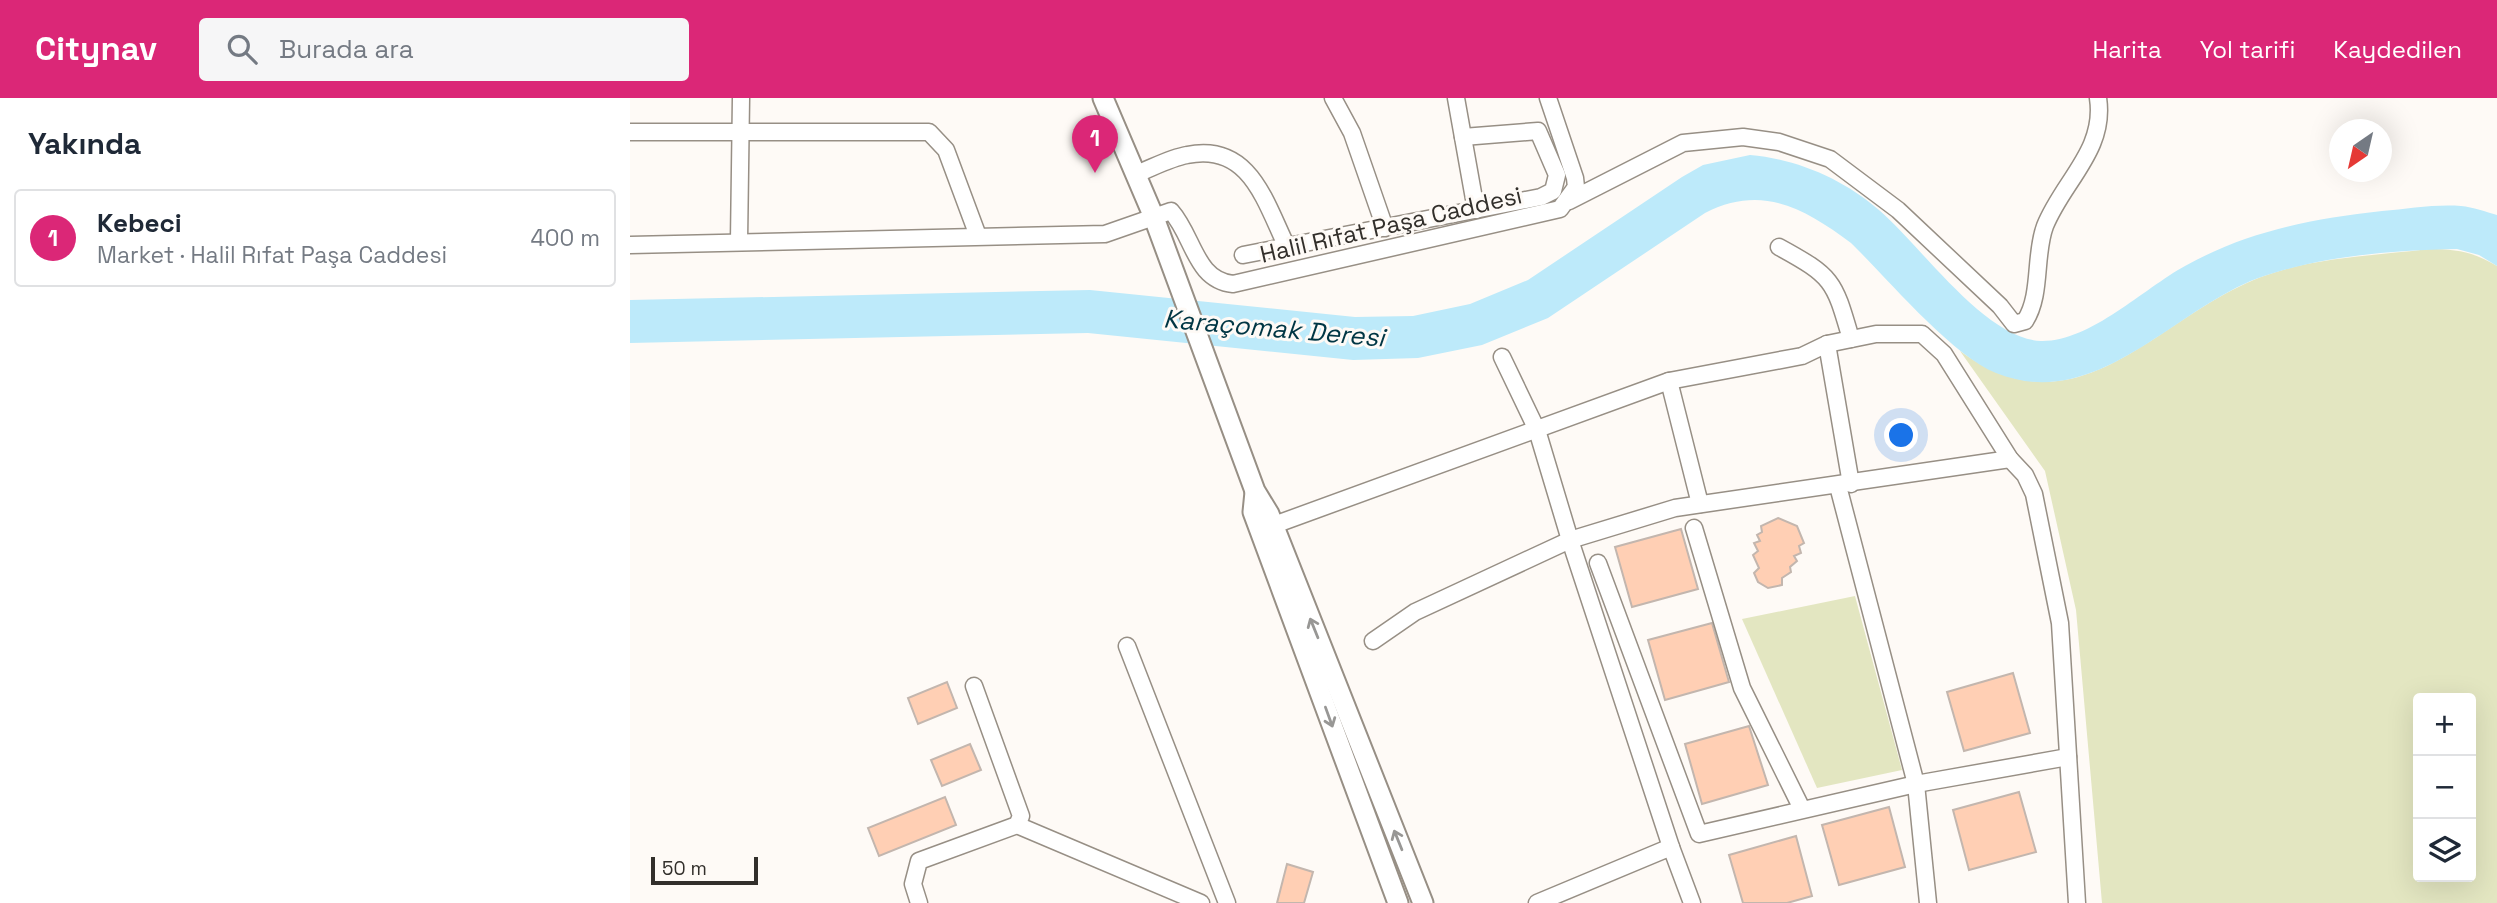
<!DOCTYPE html>
<html lang="tr">
<meta charset="utf-8">
<style>
:root{--surface:#fff;--page:#f6f6f7;--text:#1f2937;--muted:#747a83;--line:#e0e1e3;--accent:#db2777}
body{margin:0;font-family:"Space Grotesk",sans-serif;background:var(--page);color:var(--text)}
.controls{position:absolute;right:21px;bottom:21px;display:grid;overflow:hidden;border-radius:7px;box-shadow:0 7px 28px #0002}
.controls button{width:63px;height:63px;display:grid;place-items:center;padding:0;border:0;border-bottom:2px solid var(--line);background:var(--surface);color:var(--text);font:35px sans-serif}
.compass{position:absolute;left:1699px;top:21px;width:63px;height:63px;border-radius:50%;background:var(--surface);box-shadow:0 7px 28px #0002;rotate:214deg}
.scale{position:absolute;left:21px;bottom:18px;width:107px;box-sizing:border-box;padding-left:7px;border:4px solid #322f2b;border-top:0;font-size:19px;line-height:24px;white-space:nowrap;color:#322f2b;-webkit-text-stroke:5px #fefaf6;paint-order:stroke}
.you{position:absolute;left:1272px;top:338px;width:24px;height:24px;margin:-18px;border:5px solid #fff;border-radius:50%;background:#1a73e8;box-shadow:0 0 0 10px #1a73e833}
.badge{display:grid;place-items:center;width:46px;height:46px;border-radius:50%;background:var(--accent);color:#fff;font-size:23px;font-weight:700}
.pin{position:absolute;translate:-50% -58px;filter:drop-shadow(0 2px 4px #0008)}
.pin::after{content:'';position:absolute;top:37px;width:24px;height:21px;background:inherit;clip-path:polygon(0 0,100% 0,50% 100%)}
.list{margin:0;padding:0;list-style:none}
h2{display:flex;justify-content:space-between;align-items:center;height:91px;margin:0;padding:0 28px;font-size:30px}
h2 small{font-size:23px;font-weight:400;color:var(--muted)}
.list li{display:grid;grid-template-columns:46px 1fr auto;gap:21px;align-items:center;box-sizing:border-box;height:98px;margin:0 14px 14px;padding:0 14px;border:2px solid var(--line);border-radius:7px}
.list b{display:block;font-size:26px;white-space:nowrap}
.list p{margin:0;font-size:23px;white-space:nowrap;color:var(--muted)}
.list em{font-size:23px;font-style:normal;color:var(--muted)}
.icon{flex:none;width:38px;height:38px;fill:none;stroke:currentColor;stroke-width:2;stroke-linecap:round;stroke-linejoin:round}
.map{position:relative;flex:none;width:1867px;height:805px;overflow:hidden}
header{display:flex;align-items:center;gap:42px;box-sizing:border-box;height:98px;padding:0 35px;background:var(--accent);color:#fff}
header strong{font-size:33px}
nav{display:flex;gap:38px;margin-inline-start:auto;font-size:24px}
.search{width:490px;height:63px;background:var(--page);display:flex;align-items:center;gap:18px;box-sizing:border-box;padding:0 24px;border-radius:7px;color:var(--muted);font-size:26px}
main{display:flex}
aside{flex:1;background:var(--surface)}
.map>svg:first-child{display:block}
.green{fill:#e3e6c1;fill-rule:evenodd}
.water{fill:#bdeafa}
.building{fill:#ffcfb4;stroke:#c3b6ae;stroke-width:2}
.lines{fill:none;stroke-linecap:round;stroke-linejoin:round}
.minor-casing{stroke:#978f85;stroke-width:19}
.major-casing{stroke:#978f85;stroke-width:23}
.minor{stroke:#fff;stroke-width:16}
.major{stroke:#fff;stroke-width:19}
.oneway{stroke:#989795}
.labels{text-anchor:middle;stroke-width:6;stroke-linejoin:round;paint-order:stroke}
.street-label{font-size:24px;fill:#322f2b;stroke:#fefaf6}
.water-label{font-size:26px;font-style:italic;fill:#003644;stroke:#fefaf6}
</style>
<header>
<strong>Citynav</strong>
<div class="search"><svg class="icon" aria-label="search" viewBox="0 0 24 24"><circle cx="10" cy="10" r="6"/><path d="M15 15l6 6"/></svg>Burada ara</div>
<nav><a>Harita</a><a>Yol tarifi</a><a>Kaydedilen</a></nav>
</header>
<main>
<aside>
<h2>Yakında<small></small></h2>
<ul class="list">
<li><span class="badge">1</span><div><b>Kebeci</b><p>Market · Halil Rıfat Paşa Caddesi</p></div><em>400 m</em></li>
</ul>
</aside>
<div class="map">
<svg width="1867" height="805" viewBox="0 0 1867 805">
<rect width="100%" height="100%" fill="#fefaf6"/>
<g class="green">
<path d="M 1799,151 C 1826,151 1844,154 1867,168 L 1867,805 L 1472,805 L 1446,512 L 1415,373 L 1330,253 C 1449,340 1524,220 1631,179 C 1684,159 1743,158 1799,151 ZM 1788,600 L 1841,600 L 1841,779 L 1788,779 Z"/>
<polygon points="1225,498 1272,672 1187,690 1112,521"/>
</g>
<path class="water" d="M 1120,57 C 1167,61 1213,81 1249,112 C 1291,148 1355,241 1411,243 C 1460,244 1513,191 1555,168 C 1618,133 1681,121 1752,113 C 1778,111 1805,106 1831,108 C 1843,109 1856,114 1867,117 L 1867,168 L 1849,157 L 1827,151 C 1764,152 1694,158 1634,178 C 1545,208 1468,316 1366,275 C 1321,257 1258,181 1221,145 C 1174,110 1132,86 1075,115 L 918,220 L 852,247 L 788,260 L 723,262 L 458,235 L 0,245 L 0,202 L 460,192 L 725,219 L 783,218 L 840,206 L 898,182 L 1052,79 L 1073,67 Z"/>
<g class="building">
<polygon points="1148,420 1167,428 1174,445 1169,448 1171,455 1164,458 1167,463 1160,469 1161,474 1152,480 1152,487 1138,490 1128,484 1124,475 1129,470 1123,457 1128,453 1124,445 1130,443 1127,437 1132,434 1131,428"/>
<polygon points="1051,431 1068,491 1002,509 985,449"/>
<polygon points="1082,525 1099,584 1035,602 1018,542"/>
<polygon points="1383,575 1400,635 1334,653 1317,594"/>
<polygon points="317,584 327,610 288,626 278,600"/>
<polygon points="1119,628 1138,687 1072,706 1055,646"/>
<polygon points="340,646 351,672 312,688 301,662"/>
<polygon points="1389,694 1406,754 1339,772 1323,712"/>
<polygon points="315,699 326,727 249,758 238,730"/>
<polygon points="1259,709 1275,769 1209,787 1192,727"/>
<polygon points="1166,738 1182,798 1157,805 1113,805 1099,757"/>
<polygon points="657,766 683,774 674,805 647,805"/>
</g>
<g class="lines">
<defs>
<g id="minor">
<polyline points="703,0 722,35 755,130"/>
<polyline points="826,0 846,112"/>
<polyline points="0,34 299,34 316,52 348,138"/>
<path d="M 506,76 C 522,70 540,60 557,57 C 620,44 635,104 657,149"/>
<path d="M 939,103 L 1053,45 L 1113,39 L 1149,44 L 1200,61 L 1268,112 L 1370,208 L 1384,226 L 1395,223 C 1412,197 1404,157 1415,128 C 1433,83 1476,52 1468,0"/>
<polyline points="109,143 111,0"/>
<path d="M 0,147 L 475,136 L 541,113 C 564,139 565,182 603,186 L 930,111 L 946,89 L 945,80 L 918,0"/>
<path d="M 1149,149 C 1204,179 1204,183 1221,241"/>
<polyline points="613,157 911,99 923,93 927,77 908,33 833,39"/>
<polyline points="1197,246 1221,386"/>
<polyline points="872,259 907,332 940,442 1041,749"/>
<polyline points="1039,283 1070,406"/>
<polyline points="1208,388 1286,686 1298,805"/>
<polyline points="644,427 1039,283 1172,258 1197,246 1246,236 1292,236 1314,256 1380,361 1395,377 1404,396 1430,525 1447,805"/>
<polyline points="1064,430 1112,590 1172,711"/>
<polyline points="968,465 1069,736 1286,686 1438,659"/>
<polyline points="743,543 785,514 940,442 1045,410 1380,361"/>
<polyline points="497,548 597,805"/>
<polyline points="387,727 571,805"/>
<polyline points="289,805 283,786 289,763 387,727 391,718 344,588"/>
<polyline points="907,805 1041,749 1062,805"/>
</g>
<g id="major">
<polyline points="473,0 523,117 625,393 639,416 793,805"/>
<polyline points="625,394 623,414 768,805"/>
</g>
</defs>
<use href="#minor" class="minor-casing"/>
<use href="#major" class="major-casing"/>
<use href="#minor" class="minor"/>
<use href="#major" class="major"/>
</g>
<defs><path id="oneway-shaft" d="M-6 0H5M1.5-3L5.5 0L1.5 3" fill="none" stroke-width="1.6" stroke-linecap="round" stroke-linejoin="round" transform="scale(1.75)"/></defs>
<g class="oneway">
<use href="#oneway-shaft" transform="translate(684 530) rotate(-112)"/>
<use href="#oneway-shaft" transform="translate(699 619) rotate(70)"/>
<use href="#oneway-shaft" transform="translate(768 742) rotate(-112)"/>
</g>
<g class="labels">
<g class="street-label">
<text transform="translate(761 127) rotate(-13)" y="8">Halil Rıfat Paşa Caddesi</text>
</g>
<g class="water-label">
<text transform="translate(644 230) rotate(5)" y="9">Karaçomak Deresi</text>
</g>
</g>
</svg>
<div class="controls">
<button>+</button>
<button>−</button>
<button><svg class="icon" aria-label="layers" viewBox="0 0 24 24"><path d="M12 4l9 5-9 5-9-5zM3 14l9 5 9-5"/></svg></button>
</div>
<svg class="compass" viewBox="-18 -18 36 36"><path d="M0-13l5 13h-10z" fill="#e53935"/><path d="M0 13l5-13h-10z" fill="#747a83"/></svg>
<div class="scale">50 m</div>
<div class="you"></div>
<div class="pin badge" style="left:465px;top:75px">1</div>
</div>
</main>
